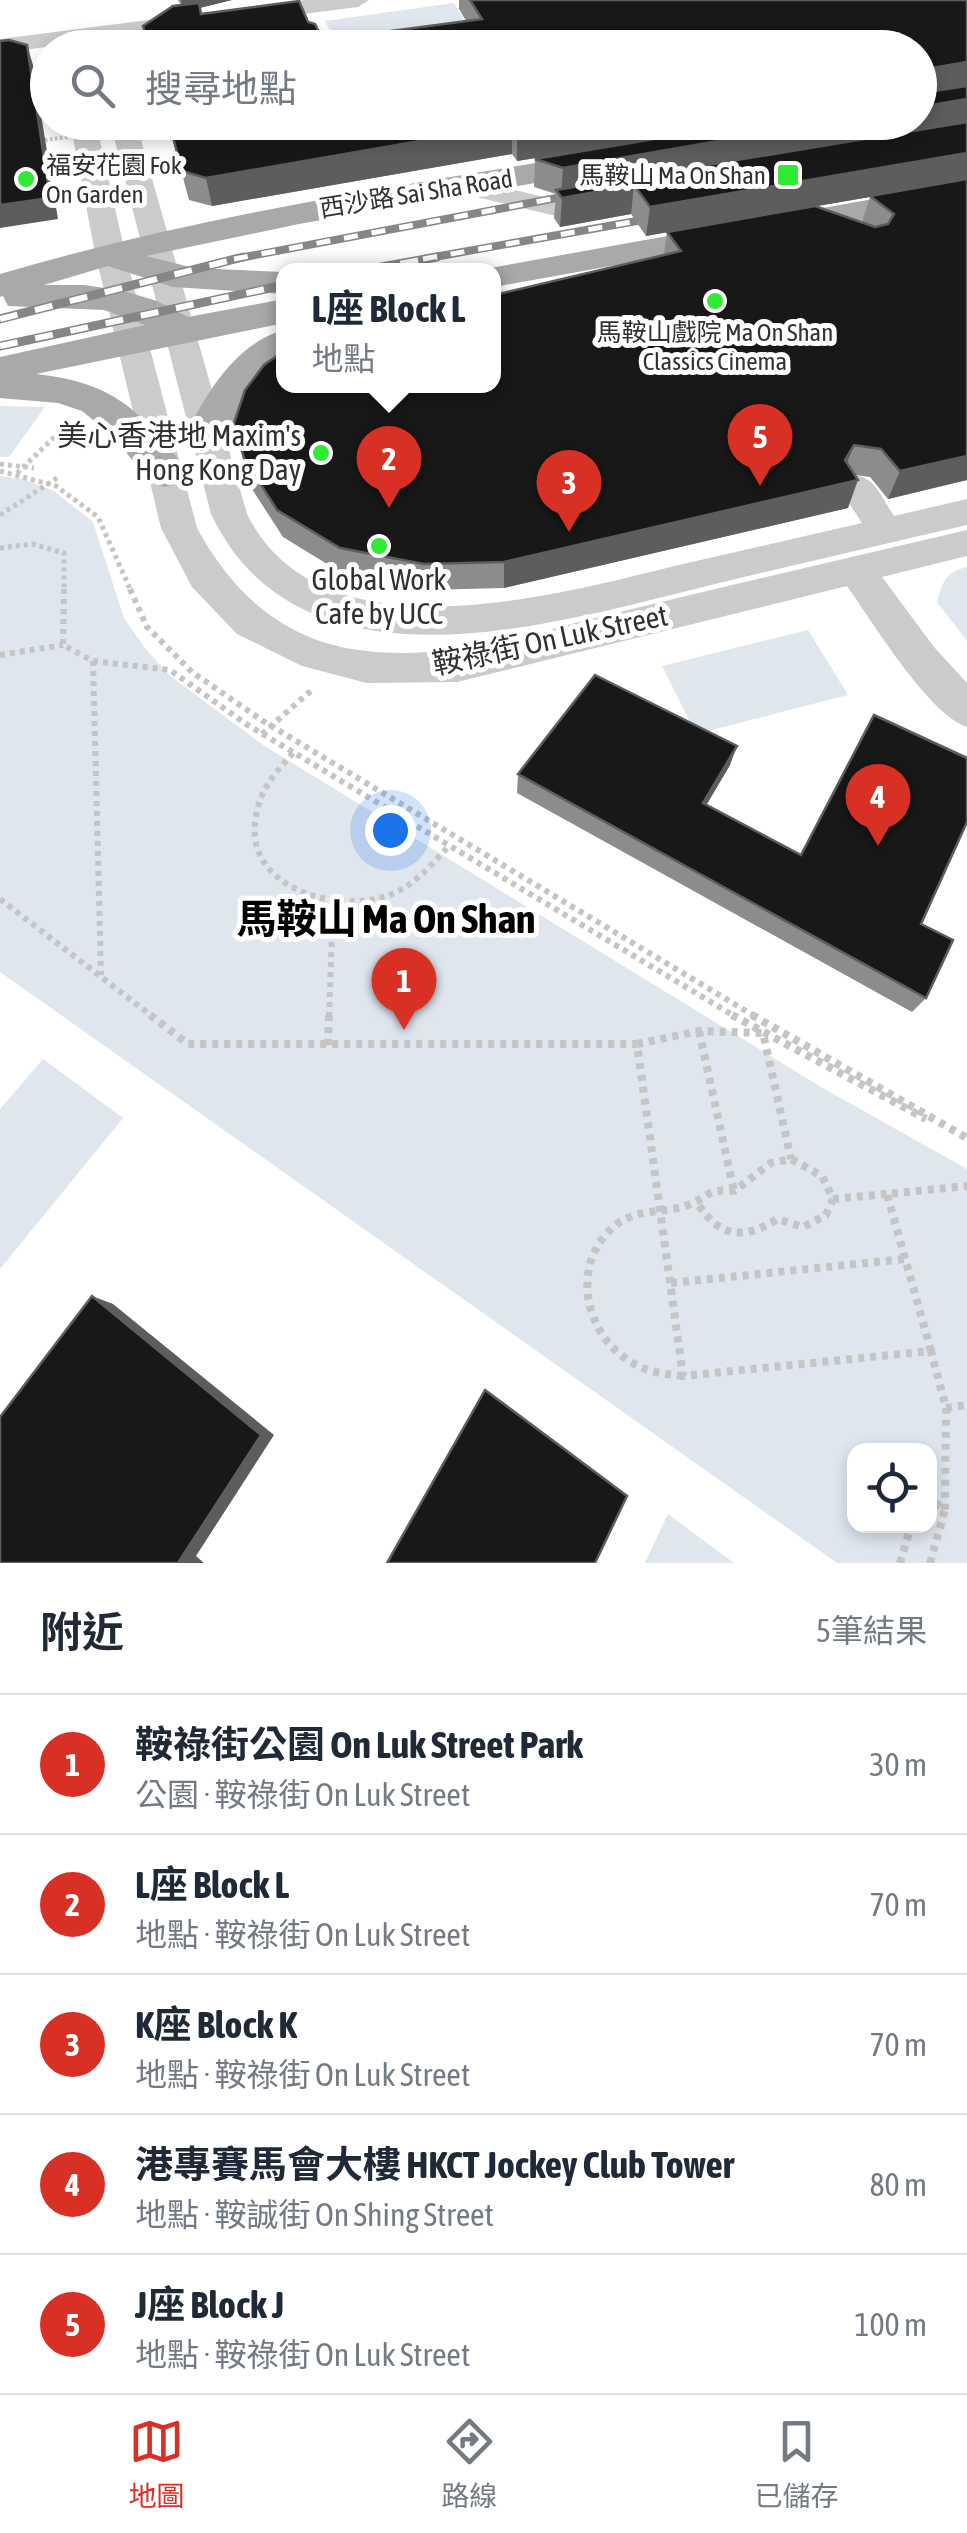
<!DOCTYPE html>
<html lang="zh-TW">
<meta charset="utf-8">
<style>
:root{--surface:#fff;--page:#f6f6f7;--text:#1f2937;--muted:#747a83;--line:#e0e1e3;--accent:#d93025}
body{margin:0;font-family:"Asap Condensed","Noto Sans TC",sans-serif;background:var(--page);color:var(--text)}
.controls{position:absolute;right:30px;bottom:30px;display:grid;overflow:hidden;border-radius:20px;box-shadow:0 5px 15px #0003}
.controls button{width:90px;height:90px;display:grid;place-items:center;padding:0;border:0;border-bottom:2px solid var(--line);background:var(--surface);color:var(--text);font:50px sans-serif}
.you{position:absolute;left:390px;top:830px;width:35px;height:35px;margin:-25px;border:8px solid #fff;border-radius:50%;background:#1a73e8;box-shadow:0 0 0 15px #1a73e833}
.badge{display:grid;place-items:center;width:65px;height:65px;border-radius:50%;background:var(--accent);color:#fff;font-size:32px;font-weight:700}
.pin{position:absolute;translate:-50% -82px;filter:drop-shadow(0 2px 5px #0008)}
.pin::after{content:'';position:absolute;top:52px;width:35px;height:30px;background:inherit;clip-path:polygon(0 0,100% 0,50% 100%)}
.popup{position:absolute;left:276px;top:263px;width:225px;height:130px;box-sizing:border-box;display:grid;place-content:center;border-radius:20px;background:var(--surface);filter:drop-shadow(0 2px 8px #0005);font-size:32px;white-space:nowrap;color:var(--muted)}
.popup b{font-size:38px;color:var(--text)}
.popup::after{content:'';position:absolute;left:50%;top:100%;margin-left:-20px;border:20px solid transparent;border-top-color:var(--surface)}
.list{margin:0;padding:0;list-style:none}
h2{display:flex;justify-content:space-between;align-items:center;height:130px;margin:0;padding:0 40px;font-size:42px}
h2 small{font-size:32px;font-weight:400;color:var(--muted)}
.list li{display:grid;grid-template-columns:65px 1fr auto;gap:30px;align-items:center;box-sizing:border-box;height:140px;padding:0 40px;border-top:2px solid var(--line)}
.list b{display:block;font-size:38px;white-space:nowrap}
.list p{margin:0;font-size:32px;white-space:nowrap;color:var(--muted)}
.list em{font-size:32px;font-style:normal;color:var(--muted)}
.icon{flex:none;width:55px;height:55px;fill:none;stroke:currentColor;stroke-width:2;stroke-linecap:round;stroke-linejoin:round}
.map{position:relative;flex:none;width:967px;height:1563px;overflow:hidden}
.search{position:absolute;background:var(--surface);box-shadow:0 5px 15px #0003;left:30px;right:30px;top:30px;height:110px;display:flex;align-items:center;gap:25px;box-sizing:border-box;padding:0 35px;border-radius:55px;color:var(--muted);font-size:38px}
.sheet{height:830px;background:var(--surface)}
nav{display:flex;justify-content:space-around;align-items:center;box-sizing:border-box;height:140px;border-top:2px solid var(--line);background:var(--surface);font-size:28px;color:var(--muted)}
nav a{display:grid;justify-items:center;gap:5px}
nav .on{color:var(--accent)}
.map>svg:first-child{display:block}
.green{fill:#dfe6ee;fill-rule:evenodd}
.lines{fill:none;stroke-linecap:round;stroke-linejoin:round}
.path-far2{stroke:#c5c5c5;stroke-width:5;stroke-dasharray:4 4;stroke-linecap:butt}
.path-far1{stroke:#c5c5c5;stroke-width:6;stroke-dasharray:5 5;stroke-linecap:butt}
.path{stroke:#c5c5c5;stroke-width:8;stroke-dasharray:6 6;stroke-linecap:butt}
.minor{fill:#cbcbcb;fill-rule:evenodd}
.major{fill:#a9a9a9;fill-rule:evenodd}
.rail-far1-casing{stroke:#868686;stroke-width:8}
.rail-casing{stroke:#868686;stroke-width:9}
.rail-far1{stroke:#fff;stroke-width:5;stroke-dasharray:14;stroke-linecap:butt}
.rail{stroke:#fff;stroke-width:6;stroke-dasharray:18;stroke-linecap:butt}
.path-bridge{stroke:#c5c5c5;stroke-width:4;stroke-dasharray:2.5 2.5;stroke-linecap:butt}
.wall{fill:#8c8c8c;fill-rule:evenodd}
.shaded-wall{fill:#5d5d5d}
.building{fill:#181818;stroke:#5d5d5d;stroke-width:2.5}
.poi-dot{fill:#31ea34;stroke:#fff;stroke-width:4}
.labels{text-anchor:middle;stroke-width:10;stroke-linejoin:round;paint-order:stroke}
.far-poi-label{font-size:25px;fill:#313131;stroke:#fff;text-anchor:start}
.far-street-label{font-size:25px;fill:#313131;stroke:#fff}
.poi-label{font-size:30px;fill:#313131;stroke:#fff;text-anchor:end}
.street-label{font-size:30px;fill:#313131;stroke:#fff}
.district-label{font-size:40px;font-weight:bold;fill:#000;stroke:#fff}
</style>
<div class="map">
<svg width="967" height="1563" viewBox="0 0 967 1563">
<rect width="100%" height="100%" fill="#fff"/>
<g class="green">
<polygon points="454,3 480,46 338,47 325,21"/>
<polygon points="0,406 45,407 9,457 0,457"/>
<path d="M 0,476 L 23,479 L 54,491 L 93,522 L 124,618 L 145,648 L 169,675 L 263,745 L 821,1087 L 967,1169 L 967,1563 L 837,1563 L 0,972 ZM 854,1450 L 930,1450 L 930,1526 L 854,1526 Z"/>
<path d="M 967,567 L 967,641 L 937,602 C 942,582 946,572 967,567 Z"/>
<polygon points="808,630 848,695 696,734 662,666"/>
<polygon points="43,1059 123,1118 0,1269 0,1109"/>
<polygon points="668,1514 734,1563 645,1563"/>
</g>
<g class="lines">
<g class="path-far2">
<polyline points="0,464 34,468"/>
<polyline points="0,471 56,486 98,517 131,591"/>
<polyline points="17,473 66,426"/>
<polyline points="0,515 60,476"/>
<polyline points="0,548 32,544 64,553 64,591"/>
</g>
<g class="path-far1">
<polyline points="64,589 63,645 93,661 170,670 246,724 736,1017"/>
<polyline points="130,589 147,627 192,672 263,721 756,1017"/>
<polyline points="0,655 63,645"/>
<polyline points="93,661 101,975"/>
<polyline points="262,734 314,688"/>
<path d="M 293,753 C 277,771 262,787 257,811 C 238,886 334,915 389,895 C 413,887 431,865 448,847"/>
<polyline points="0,899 153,1017"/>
<polyline points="329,1017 333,903"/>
</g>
<g class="path">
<polyline points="150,1015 188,1044 637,1044 683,1376 931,1351 946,1408 945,1510 930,1499"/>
<polyline points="732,1015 926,1119"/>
<polyline points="752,1015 967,1138"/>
<polyline points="699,1031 734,1191"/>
<polyline points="637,1044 699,1031 763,1033 791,1159"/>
<polyline points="328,1045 329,1015"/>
<polyline points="833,1199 887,1194"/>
<polyline points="671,1283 905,1259"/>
<polyline points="931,1351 887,1194 967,1186"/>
<path d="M 683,1376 C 664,1374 647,1372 631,1362 C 582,1333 570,1260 617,1224 C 637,1209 662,1213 685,1206 C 710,1198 704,1188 734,1191 L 771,1163 L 791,1159 L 822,1176 L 833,1199 L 826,1215 L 803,1227 L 777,1219 C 744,1240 720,1238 698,1204"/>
<polyline points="946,1408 967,1405"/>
<polyline points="900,1563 911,1526"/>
<polyline points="930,1563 945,1510"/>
</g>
<g class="minor">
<polygon points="304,0 369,0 358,7 0,53 0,39"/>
<path d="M 70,122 L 96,122 L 125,253 L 197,528 C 234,596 287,643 367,651 C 453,661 538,631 620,612 C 736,584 851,557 967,530 L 967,556 L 882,577 L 934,647 L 967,683 L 967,727 C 928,714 872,621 847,586 L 457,682 L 367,683 L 302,666 L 237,634 L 192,587 L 161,528 L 95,253 Z"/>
<path d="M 110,122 L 136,122 L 247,514 C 321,663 559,594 683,564 C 743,550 802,537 862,523 L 838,486 L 844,477 C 872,469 880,495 894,516 L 967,499 L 967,525 C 880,545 794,565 707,586 C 552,624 300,702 211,514 Z"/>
<polygon points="462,177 556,200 613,190 627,198 623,204 556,216 452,191 448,185"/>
</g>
<g class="major">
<path d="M 604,152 L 616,155 L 621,162 L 616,169 L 299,224 L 146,256 L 194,268 L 284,272 L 284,294 L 173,287 L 108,266 L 44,285 L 84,285 L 124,291 L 157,301 L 188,317 L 284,299 L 284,323 L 36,374 C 109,382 136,406 180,461 L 186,472 L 180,483 L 165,487 L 150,483 L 114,437 L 82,411 L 58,403 L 0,398 L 0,357 L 145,325 L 104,310 L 8,306 L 3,296 L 0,297 L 0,274 C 197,216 400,185 604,152 Z"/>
<polygon points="967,182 967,202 494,287 494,270 479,270"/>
<path d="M 284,330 L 284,361 L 245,400 L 224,441 L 209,445 L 194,441 L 188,431 C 207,391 238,342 284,330 Z"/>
</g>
<defs>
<g id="rail-far1">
<polyline points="234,259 583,193"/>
<polyline points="423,259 665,216"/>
</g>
<g id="rail">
<polyline points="365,270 437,257"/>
<polyline points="0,319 243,257"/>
<polyline points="0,346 284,285"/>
</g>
</defs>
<use href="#rail-far1" class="rail-far1-casing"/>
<use href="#rail" class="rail-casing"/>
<use href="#rail-far1" class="rail-far1"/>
<use href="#rail" class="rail"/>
<polyline class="path-bridge" points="45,140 169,123"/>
</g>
<g class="wall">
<path d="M 178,0 L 232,0 L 200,8 L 201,14 L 308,22 L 323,40 L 466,21 L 459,9 L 459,0 L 967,0 L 967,480 L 888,499 L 870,477 L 855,475 L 848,508 L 504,588 L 425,590 L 345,575 L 283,537 L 250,486 L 234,423 L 664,255 L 667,232 L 646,236 L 631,214 L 560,227 L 554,218 L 556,194 L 534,187 L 535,159 L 725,135 L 920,122 L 920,48 L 149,48 L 181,5 ZM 870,197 L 862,222 L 816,206 Z"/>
<polygon points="168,122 697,122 695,132 517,161 512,154 212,206 189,200"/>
<polygon points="730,765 706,805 921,924 926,998 912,1012 517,793 518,774"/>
</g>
<g class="shaded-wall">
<polygon points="181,0 232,0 183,12"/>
<polygon points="27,45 33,65 58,219 0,228 0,205"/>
<polygon points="967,62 967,89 920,96 926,69"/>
<polygon points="967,99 967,124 561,196 563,168 828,122 920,122 920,107"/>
<polygon points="581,122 697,122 695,132 517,161 517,133"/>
<polygon points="512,125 512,154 212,206 206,178"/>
<polygon points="967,153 967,180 646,236 650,207"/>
<polygon points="634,185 631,214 560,227 562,198"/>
<polygon points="854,445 843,473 858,480 848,508 504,588 504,562 845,460"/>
<polygon points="967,456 967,480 888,499 900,471"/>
<polygon points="737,746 730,765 697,821 703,803"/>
<polygon points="92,1296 113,1304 274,1435 196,1556 204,1563 178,1563"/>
</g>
<g class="building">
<polygon points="470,0 967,0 967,62 926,69 927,92 967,86 967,99 920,107 920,48 149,48 143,26 173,6 199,3 201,14 299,1 308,22 315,24 323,40 482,19"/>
<polygon points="9,40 27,45 50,198 0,205 0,41"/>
<polygon points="169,122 581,122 517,133 512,125 206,178 182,171"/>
<polygon points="797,122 828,122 563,168 535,159 720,128 725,135"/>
<polygon points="967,122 967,153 650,207 634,185 562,198 556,190"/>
<polygon points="967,179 967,456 900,471 881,449 854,445 845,460 858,480 504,562 424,564 340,548 277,510 244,458 234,423 245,390 264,365 284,351 284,386 494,386 494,295 681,251 667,232 815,206 875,227 888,224 894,214 870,196"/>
<polygon points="595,675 737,746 703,803 801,855 874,715 967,758 967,822 921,924 953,940 926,998 518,774"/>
<polygon points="92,1296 261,1435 178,1563 0,1563 0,1417"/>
<polygon points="485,1390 627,1496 595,1563 387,1563"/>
</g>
<g class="poi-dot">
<rect x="776" y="163" width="24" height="24" rx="5"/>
<circle cx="26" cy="179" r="10"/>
<circle cx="715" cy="301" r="10"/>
<circle cx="321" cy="453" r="10"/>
<circle cx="379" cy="546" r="10"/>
</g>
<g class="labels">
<g class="far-poi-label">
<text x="46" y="174">福安花園 Fok<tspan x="46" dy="29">On Garden</tspan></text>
<text x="766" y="184" text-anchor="end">馬鞍山 Ma On Shan</text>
<text x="715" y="341" text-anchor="middle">馬鞍山戲院 Ma On Shan<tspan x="715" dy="29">Classics Cinema</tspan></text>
</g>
<g class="far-street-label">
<text transform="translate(416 193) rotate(-9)" y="9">西沙路 Sai Sha Road</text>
</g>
<g class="poi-label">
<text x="301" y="446">美心香港地 Maxim's<tspan x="301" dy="34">Hong Kong Day</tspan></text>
<text x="379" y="590" text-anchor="middle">Global Work<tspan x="379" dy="34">Cafe by UCC</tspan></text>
</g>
<g class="street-label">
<text transform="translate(550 640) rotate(-12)" y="10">鞍祿街 On Luk Street</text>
</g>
<g class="district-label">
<text x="386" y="933">馬鞍山 Ma On Shan</text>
</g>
</g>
</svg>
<div class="controls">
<button><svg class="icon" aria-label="locate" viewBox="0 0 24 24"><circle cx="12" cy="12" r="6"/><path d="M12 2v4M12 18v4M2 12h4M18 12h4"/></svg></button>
</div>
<div class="you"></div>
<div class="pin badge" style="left:404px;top:1030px">1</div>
<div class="pin badge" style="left:389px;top:508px">2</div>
<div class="popup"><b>L座 Block L</b>地點</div>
<div class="pin badge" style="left:569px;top:532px">3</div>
<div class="pin badge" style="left:878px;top:846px">4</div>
<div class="pin badge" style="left:760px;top:486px">5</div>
<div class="search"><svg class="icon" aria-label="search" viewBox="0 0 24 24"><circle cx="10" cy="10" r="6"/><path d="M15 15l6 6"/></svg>搜尋地點</div>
</div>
<section class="sheet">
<h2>附近<small>5筆結果</small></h2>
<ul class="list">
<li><span class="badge">1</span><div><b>鞍祿街公園 On Luk Street Park</b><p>公園 · 鞍祿街 On Luk Street</p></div><em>30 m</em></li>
<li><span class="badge">2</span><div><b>L座 Block L</b><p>地點 · 鞍祿街 On Luk Street</p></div><em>70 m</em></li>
<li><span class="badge">3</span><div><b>K座 Block K</b><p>地點 · 鞍祿街 On Luk Street</p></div><em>70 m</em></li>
<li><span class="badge">4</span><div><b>港專賽馬會大樓 HKCT Jockey Club Tower</b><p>地點 · 鞍誠街 On Shing Street</p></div><em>80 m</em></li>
<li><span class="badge">5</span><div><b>J座 Block J</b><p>地點 · 鞍祿街 On Luk Street</p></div><em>100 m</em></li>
</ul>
</section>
<nav>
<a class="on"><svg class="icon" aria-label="map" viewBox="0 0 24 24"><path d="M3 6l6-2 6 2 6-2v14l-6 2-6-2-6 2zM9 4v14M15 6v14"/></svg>地圖</a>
<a><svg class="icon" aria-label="directions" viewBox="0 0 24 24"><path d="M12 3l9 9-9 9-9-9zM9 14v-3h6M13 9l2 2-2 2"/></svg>路線</a>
<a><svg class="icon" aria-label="saved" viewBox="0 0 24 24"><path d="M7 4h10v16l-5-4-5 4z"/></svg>已儲存</a>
</nav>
